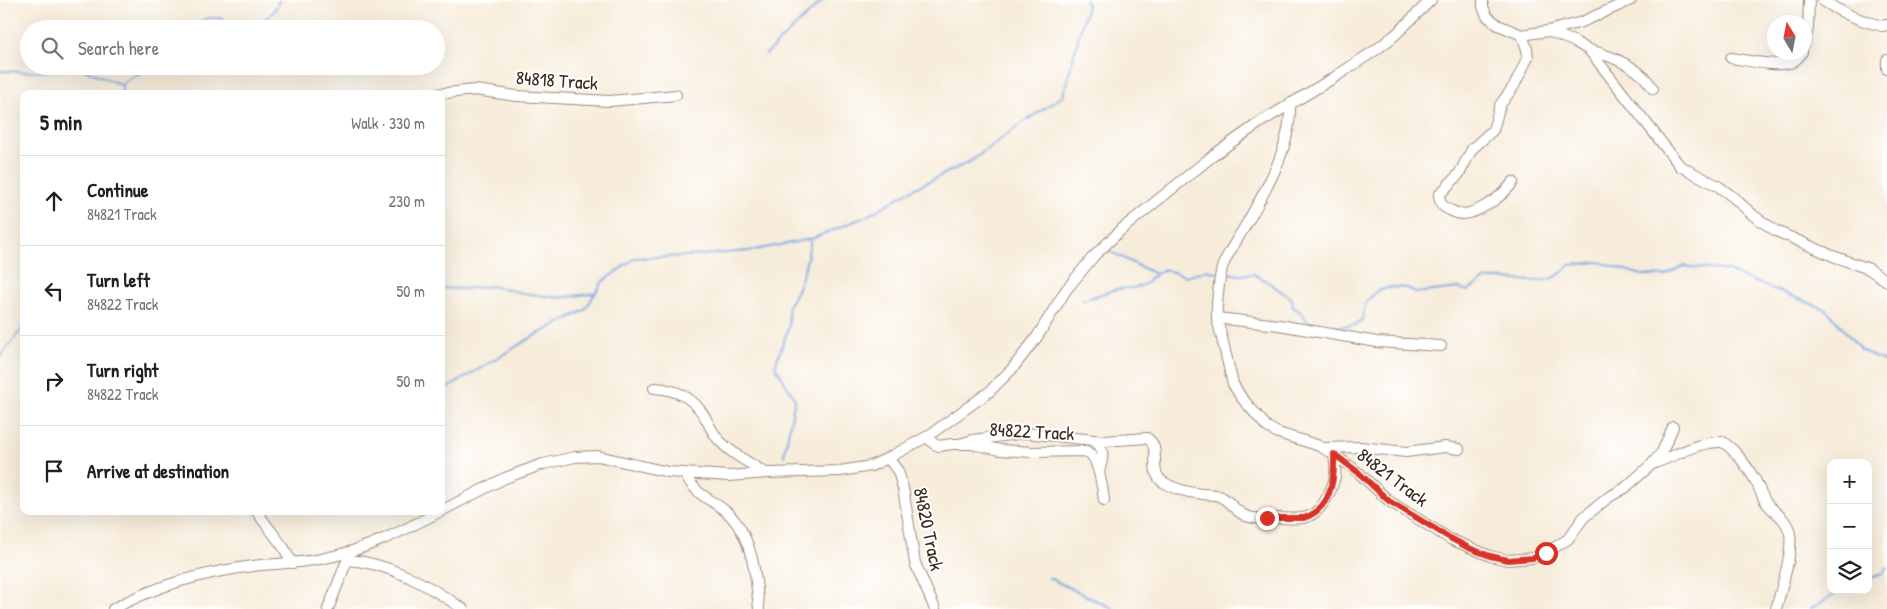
<!DOCTYPE html>
<meta charset="utf-8">
<style>
:root{--surface:#fff;--page:#f6f6f6;--text:#202124;--muted:#757577;--line:#e0e0e0}
body{margin:0;font-family:"Patrick Hand",sans-serif;background:var(--page);color:var(--text)}
.controls{position:absolute;right:15px;bottom:15px;display:grid;overflow:hidden;border-radius:10px;box-shadow:0 5px 20px #0002}
.controls button{width:45px;height:45px;display:grid;place-items:center;padding:0;border:0;border-bottom:1px solid var(--line);background:var(--surface);color:var(--text);font:25px sans-serif}
.compass{position:absolute;left:1767px;top:15px;width:45px;height:45px;border-radius:50%;background:var(--surface);box-shadow:0 5px 20px #0002;rotate:350deg}
.stop{position:absolute;width:15px;height:15px;margin:-11px;border:4px solid #d93025;border-radius:50%;background:#fff}
.stop.end{background:#d93025;border-color:#fff;box-shadow:0 1px 5px #0008}
.list{margin:0;padding:0;list-style:none}
h2{display:flex;justify-content:space-between;align-items:center;height:65px;margin:0;padding:0 20px;font-size:21px}
h2 small{font-size:16px;font-weight:400;color:var(--muted)}
.list li{display:grid;grid-template-columns:32px 1fr auto;gap:15px;align-items:center;box-sizing:border-box;height:90px;padding:0 20px;border-top:1px solid var(--line)}
.list b{display:block;font-size:19px;white-space:nowrap}
.list p{margin:0;font-size:16px;white-space:nowrap;color:var(--muted)}
.list em{font-size:16px;font-style:normal;color:var(--muted)}
.icon{flex:none;width:28px;height:28px;fill:none;stroke:currentColor;stroke-width:2;stroke-linecap:round;stroke-linejoin:round}
.map{position:relative;flex:none;width:1887px;height:609px;overflow:hidden}
.search{position:absolute;background:var(--surface);box-shadow:0 5px 20px #0002;left:20px;top:20px;width:425px;height:55px;display:flex;align-items:center;gap:12px;box-sizing:border-box;padding:0 18px;border-radius:28px;color:var(--muted);font-size:19px}
.panel{position:absolute;background:var(--surface);box-shadow:0 5px 20px #0002;left:20px;top:90px;width:425px;height:425px;border-radius:10px}
.map>svg:first-child{display:block}
.lines{fill:none;stroke-linecap:round;stroke-linejoin:round}
.stream{stroke:#77a8e2;stroke-width:2}
.minor-casing{stroke:#998b7c;stroke-width:12}
.minor{stroke:#fff;stroke-width:10}
.route{stroke:#d93025;stroke-width:6}
.labels{text-anchor:middle;stroke-width:4;stroke-linejoin:round;paint-order:stroke}
.street-label{font-size:19px;fill:#3b2a1e;stroke:#fff}
</style>
<div class="map">
<svg width="1887" height="609" viewBox="0 0 1887 609">
<rect width="100%" height="100%" fill="#fff"/>
<filter id="ink" filterUnits="userSpaceOnUse"><feTurbulence type="fractalNoise" baseFrequency=".02" numOctaves="2"/><feDisplacementMap in="SourceGraphic" scale="10" xChannelSelector="R" yChannelSelector="G"/><feConvolveMatrix kernelMatrix="1 2 1 2 8 2 1 2 1" color-interpolation-filters="sRGB"/></filter>
<filter id="wash" filterUnits="userSpaceOnUse"><feTurbulence type="fractalNoise" baseFrequency=".0096" numOctaves="4" result="noise"/><feDisplacementMap in="SourceGraphic" scale="20" xChannelSelector="R" yChannelSelector="G"/><feGaussianBlur stdDeviation="1.12" result="paint"/><feColorMatrix in="noise" values="0 0 0 0 0 0 0 0 0 0 0 0 0 0 0 0 0 1.4 0 .05"/><feComposite in="paint" operator="in"/></filter>
<g filter="url(#wash)">
<rect width="100%" height="100%" fill="#f7ecda"/>
<g class="lines">
<g class="stream">
<polyline points="188,29 207,18 223,18 217,29"/>
<path d="M 251,29 C 262,19 275,17 279,0"/>
<polyline points="766,54 823,0"/>
<path d="M 0,71 L 37,72 L 83,69 L 122,85 C 129,75 143,75 150,66"/>
<polyline points="122,86 122,94"/>
<polyline points="1107,252 1111,252 1155,274 1163,271 1163,269 1185,276 1196,274 1206,270 1217,273"/>
<path d="M 1224,272 L 1239,275 L 1253,274 L 1265,280 L 1292,299 L 1293,307 L 1301,312 L 1306,320 L 1315,325 L 1333,327 L 1345,326 L 1356,325 L 1362,320 L 1366,302 L 1378,290 L 1393,287 L 1408,288 L 1415,293 L 1459,288 L 1468,291 C 1473,288 1481,280 1488,279 C 1515,276 1550,292 1569,265 L 1599,262 L 1642,275 L 1665,276 L 1683,266 L 1728,271 L 1827,310 L 1861,350 L 1887,363"/>
<polyline points="441,288 462,289 491,286 523,293 560,298 595,293"/>
<path d="M 1083,300 C 1094,297 1104,293 1114,290 C 1127,287 1138,290 1149,281 L 1149,278 L 1155,276 L 1155,274"/>
<polyline points="0,357 24,326"/>
<polyline points="441,392 532,337 585,310 602,282 635,258 688,256 749,251 811,239 865,217 915,188 971,161 1021,124 1063,96 1087,6 1086,0"/>
<path d="M 784,456 L 795,399 L 775,366 L 789,326 L 788,306 C 802,286 806,263 811,240"/>
<polyline points="1049,578 1114,609"/>
<polyline points="1868,579 1882,574 1887,567"/>
<polyline points="1810,609 1843,590"/>
</g>
</g>
</g>
<g filter="url(#ink)">
<g class="lines">
<defs>
<g id="minor">
<polyline points="1483,0 1483,7 1487,16 1498,25 1522,35 1548,31 1582,22 1631,0"/>
<path d="M 1822,0 C 1841,13 1860,21 1882,26 L 1887,25"/>
<polyline points="1548,31 1575,42 1589,50 1680,166 1718,186 1733,197 1754,216 1776,231 1833,256 1869,269 1887,281"/>
<polyline points="1804,45 1808,28 1809,0"/>
<path d="M 1590,50 C 1611,56 1642,68 1653,89"/>
<path d="M 1731,58 C 1747,60 1775,67 1790,63 C 1796,61 1799,57 1802,52"/>
<polyline points="1887,60 1887,69"/>
<polyline points="436,94 475,90 517,96 610,101 676,95"/>
<path d="M 1290,103 C 1292,147 1265,192 1244,228 C 1237,240 1228,253 1223,265 C 1219,276 1216,307 1217,318 L 1233,384 L 1241,397 L 1267,427 L 1278,433 L 1317,445 L 1334,454 L 1359,473 L 1389,501 L 1450,539 L 1490,556 L 1508,560 L 1533,558 L 1546,553 L 1568,539 L 1584,517 L 1609,497 L 1625,488 L 1652,464 L 1662,452 L 1673,427"/>
<path d="M 1513,182 C 1504,195 1484,209 1469,213 C 1462,215 1455,213 1450,210 C 1442,207 1440,204 1439,195 L 1459,174 L 1472,149 L 1493,130 L 1500,105 L 1514,86 L 1528,57 L 1527,49 L 1522,35"/>
<polyline points="1217,318 1279,325 1377,342 1441,346"/>
<path d="M 654,388 C 674,389 692,397 703,414 C 709,423 712,433 719,440 C 730,453 751,464 766,473"/>
<path d="M 927,437 L 934,444 L 939,446 L 952,444 L 972,444 L 1000,450 L 1033,452 L 1083,451 C 1083,451 1090,453 1090,454 C 1098,459 1103,490 1104,500"/>
<path d="M 1093,441 C 1106,447 1103,459 1099,471"/>
<path d="M 959,444 L 973,440 L 1025,433 L 1104,441 L 1147,438 C 1163,448 1147,471 1163,482 C 1174,489 1190,493 1203,494 C 1208,495 1214,494 1219,496 C 1230,500 1235,512 1246,516 C 1255,520 1267,518 1277,518 C 1285,518 1295,519 1303,518 C 1321,515 1331,492 1335,477 C 1336,470 1335,461 1334,454"/>
<polyline points="1324,448 1360,447 1406,452 1445,447 1459,449"/>
<polyline points="888,458 898,471 903,488 915,563 935,609"/>
<path d="M 1652,464 C 1677,456 1697,441 1723,442 C 1735,450 1748,467 1755,480 C 1759,487 1761,494 1765,501 C 1773,513 1787,517 1790,534 C 1793,553 1781,589 1776,609"/>
<path d="M 684,474 C 689,481 694,489 701,494 C 710,501 722,507 730,515 C 753,539 756,577 759,609"/>
<polyline points="256,511 284,548 292,563"/>
<polyline points="441,511 505,478 543,464 575,457 598,456 668,472 729,476 767,473 840,471 871,466 888,458 928,436 989,392 1012,369 1037,337 1066,290 1093,257 1122,229 1215,154 1259,123 1335,77 1377,49 1394,36 1431,0"/>
<path d="M 348,560 C 390,563 428,585 463,609"/>
<path d="M 113,609 C 158,584 210,571 261,565 C 283,563 304,563 325,558 C 366,550 404,530 441,511"/>
<polyline points="328,609 350,553"/>
</g>
</defs>
<use href="#minor" class="minor-casing"/>
<use href="#minor" class="minor"/>
</g>
</g>
<g class="lines" filter="url(#ink)">
<path class="route" d="M 1267,518 L 1304,518 C 1331,509 1335,478 1334,454 L 1359,473 L 1389,501 L 1450,538 L 1469,548 L 1490,556 L 1508,560 L 1533,558 L 1546,553"/>
</g>
<g class="labels">
<g class="street-label">
<text transform="translate(557 80) rotate(4)" y="7">84818 Track</text>
<text transform="translate(1032 431) rotate(3)" y="7">84822 Track</text>
<text transform="translate(1393 477) rotate(37)" y="7">84821 Track</text>
<text transform="translate(929 529) rotate(78)" y="7">84820 Track</text>
</g>
</g>
</svg>
<div class="controls">
<button>+</button>
<button>−</button>
<button><svg class="icon" aria-label="layers" viewBox="0 0 24 24"><path d="M12 4l9 5-9 5-9-5zM3 14l9 5 9-5"/></svg></button>
</div>
<svg class="compass" viewBox="-18 -18 36 36"><path d="M0-13l5 13h-10z" fill="#e53935"/><path d="M0 13l5-13h-10z" fill="#757577"/></svg>
<div class="stop" style="left:1546px;top:553px"></div>
<div class="stop end" style="left:1267px;top:518px"></div>
<div class="search"><svg class="icon" aria-label="search" viewBox="0 0 24 24"><circle cx="10" cy="10" r="6"/><path d="M15 15l6 6"/></svg>Search here</div>
<section class="panel">
<h2>5 min<small>Walk · 330 m</small></h2>
<ul class="list">
<li><svg class="icon" aria-label="ahead" viewBox="0 0 24 24"><path d="M12 20V5M6 11l6-6 6 6"/></svg><div><b>Continue</b><p>84821 Track</p></div><em>230 m</em></li>
<li><svg class="icon" aria-label="left" viewBox="0 0 24 24"><path d="M17 20v-9H6M10 6l-5 5 5 5"/></svg><div><b>Turn left</b><p>84822 Track</p></div><em>50 m</em></li>
<li><svg class="icon" aria-label="right" viewBox="0 0 24 24"><path d="M7 20v-9h11M14 6l5 5-5 5"/></svg><div><b>Turn right</b><p>84822 Track</p></div><em>50 m</em></li>
<li><svg class="icon" aria-label="arrive" viewBox="0 0 24 24"><path d="M6 21V4h12l-3 4 3 4H6"/></svg><div><b>Arrive at destination</b></div></li>
</ul>
</section>
</div>
